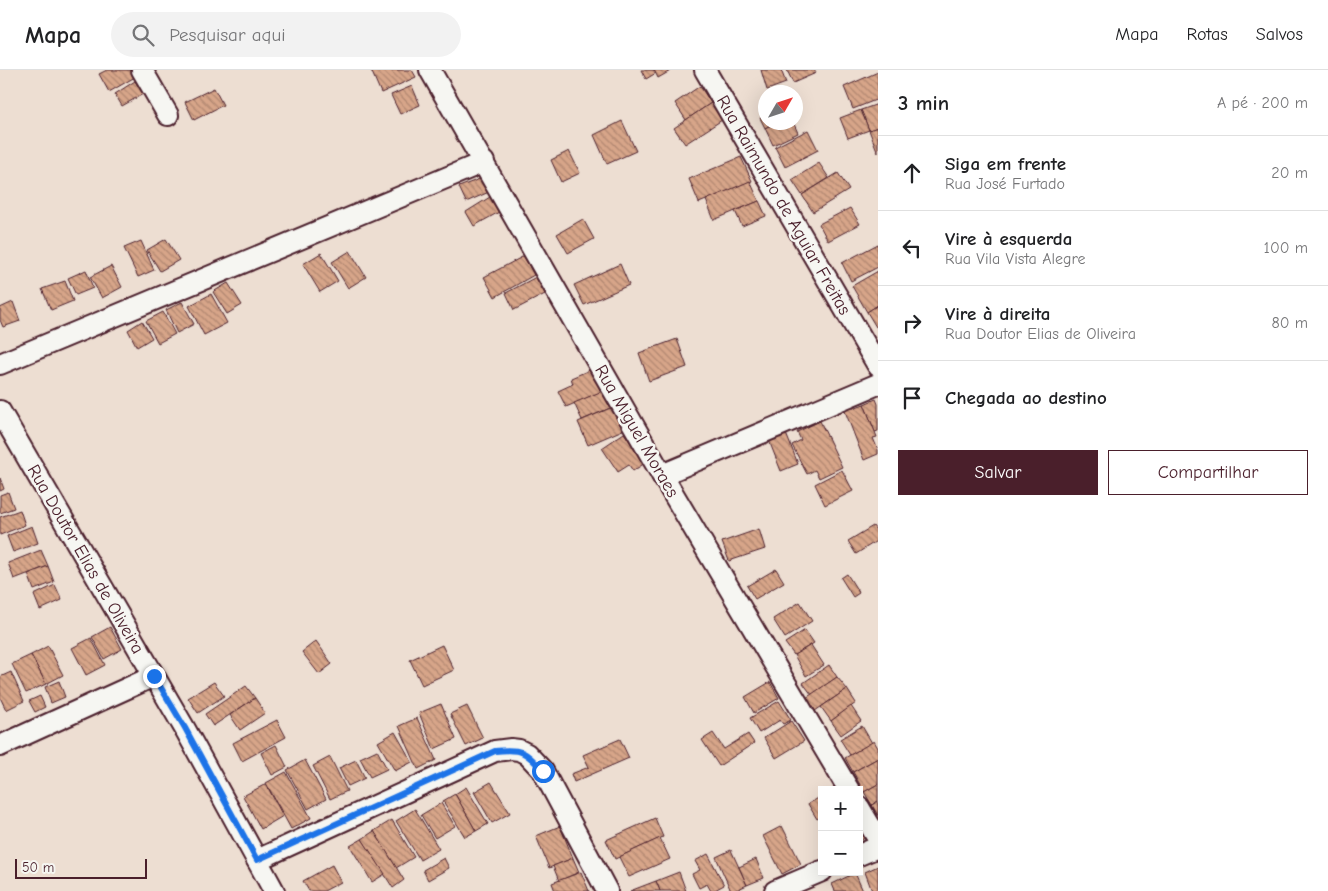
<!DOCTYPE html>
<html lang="pt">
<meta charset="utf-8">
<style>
:root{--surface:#fff;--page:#f2f2f2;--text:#202124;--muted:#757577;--line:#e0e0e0;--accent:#4a1f2b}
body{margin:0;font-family:"Comic Neue",sans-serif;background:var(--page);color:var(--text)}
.controls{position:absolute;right:15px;bottom:15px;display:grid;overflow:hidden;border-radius:0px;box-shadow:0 5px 20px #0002}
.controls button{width:45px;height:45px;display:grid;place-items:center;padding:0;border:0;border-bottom:1px solid var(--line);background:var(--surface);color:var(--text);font:25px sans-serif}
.compass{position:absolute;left:758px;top:15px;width:45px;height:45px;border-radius:50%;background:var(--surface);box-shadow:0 5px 20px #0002;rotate:51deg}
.scale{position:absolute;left:15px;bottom:12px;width:132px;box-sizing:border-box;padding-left:5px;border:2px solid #4a1f2b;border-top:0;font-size:14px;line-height:18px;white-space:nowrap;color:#4a1f2b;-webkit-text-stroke:4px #f6f6f2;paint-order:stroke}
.stop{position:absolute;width:15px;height:15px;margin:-11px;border:4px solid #1a73e8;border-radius:50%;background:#fff}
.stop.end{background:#1a73e8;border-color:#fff;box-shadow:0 1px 5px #0008}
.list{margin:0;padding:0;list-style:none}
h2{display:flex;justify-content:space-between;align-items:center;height:65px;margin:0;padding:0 20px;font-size:21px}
h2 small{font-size:16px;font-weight:400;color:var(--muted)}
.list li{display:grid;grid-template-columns:32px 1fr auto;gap:15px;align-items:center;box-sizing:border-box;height:75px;padding:0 20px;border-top:1px solid var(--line)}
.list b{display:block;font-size:19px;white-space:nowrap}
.list p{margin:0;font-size:16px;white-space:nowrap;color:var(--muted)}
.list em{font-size:16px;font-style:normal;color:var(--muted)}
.actions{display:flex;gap:10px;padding:15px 20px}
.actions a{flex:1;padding:11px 0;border:1px solid var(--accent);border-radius:0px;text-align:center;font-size:18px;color:var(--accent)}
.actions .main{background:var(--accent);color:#fff}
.icon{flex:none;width:28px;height:28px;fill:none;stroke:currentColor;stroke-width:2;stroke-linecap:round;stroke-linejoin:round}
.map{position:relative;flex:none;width:878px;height:821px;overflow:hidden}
header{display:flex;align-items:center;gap:30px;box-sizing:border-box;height:70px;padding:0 25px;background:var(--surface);border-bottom:1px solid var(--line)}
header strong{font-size:24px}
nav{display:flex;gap:28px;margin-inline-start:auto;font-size:18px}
.search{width:350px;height:45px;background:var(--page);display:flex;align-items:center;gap:12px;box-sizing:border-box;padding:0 18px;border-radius:28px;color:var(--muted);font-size:19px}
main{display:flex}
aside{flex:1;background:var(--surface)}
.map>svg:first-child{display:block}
.building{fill:url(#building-back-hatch);stroke:#4a1f2b}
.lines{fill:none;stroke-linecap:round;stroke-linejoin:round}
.minor-casing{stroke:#4a1f2b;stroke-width:24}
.minor{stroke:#f6f6f2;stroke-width:20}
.route{stroke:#1a73e8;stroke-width:6}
.labels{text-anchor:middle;stroke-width:5;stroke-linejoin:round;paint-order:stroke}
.street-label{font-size:18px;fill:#4a1f2b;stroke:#f6f6f2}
</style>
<header>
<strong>Mapa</strong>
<div class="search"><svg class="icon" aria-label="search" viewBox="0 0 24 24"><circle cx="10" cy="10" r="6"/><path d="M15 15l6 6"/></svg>Pesquisar aqui</div>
<nav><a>Mapa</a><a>Rotas</a><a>Salvos</a></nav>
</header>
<main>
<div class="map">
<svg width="878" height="821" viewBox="0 0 878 821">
<defs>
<pattern id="building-back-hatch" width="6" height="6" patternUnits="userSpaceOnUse" patternTransform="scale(1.25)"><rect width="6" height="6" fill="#d7a589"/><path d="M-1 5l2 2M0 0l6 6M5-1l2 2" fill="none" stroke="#b08670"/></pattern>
</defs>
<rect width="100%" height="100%" fill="#edded2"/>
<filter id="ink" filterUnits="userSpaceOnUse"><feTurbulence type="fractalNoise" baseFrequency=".02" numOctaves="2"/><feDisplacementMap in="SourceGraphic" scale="10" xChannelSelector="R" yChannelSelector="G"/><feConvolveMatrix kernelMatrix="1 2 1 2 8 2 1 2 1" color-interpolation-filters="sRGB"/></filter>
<g filter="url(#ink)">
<g class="building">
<polygon points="107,0 131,0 135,7 109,22 99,4"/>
<polygon points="371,0 412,0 416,7 381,23"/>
<polygon points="641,0 654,0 656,3 646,9"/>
<polygon points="654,0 672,0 658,8"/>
<polygon points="761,0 781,0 786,13 767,20"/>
<polygon points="787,0 814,0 816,3 793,13"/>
<polygon points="878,2 878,29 853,39 844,17"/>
<polygon points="135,11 143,24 122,36 115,24"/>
<polygon points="412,16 420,35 400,44 391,25"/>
<polygon points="700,16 711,33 686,50 675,33"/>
<polygon points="214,18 223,35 194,50 185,32"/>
<polygon points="711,33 722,50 685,74 674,58"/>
<polygon points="878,34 878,57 869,60 861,40"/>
<polygon points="861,40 869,60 848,68 840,48"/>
<polygon points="766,45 766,52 777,52 765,58 760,48"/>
<polygon points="622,51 636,81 607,94 594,65"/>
<polygon points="777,52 793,52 798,63 773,75 765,58"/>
<polygon points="878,57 878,83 869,60"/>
<polygon points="808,60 818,80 785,97 775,77"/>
<polygon points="569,81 580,103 561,112 551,90"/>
<polygon points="741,87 752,111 699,133 689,109"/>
<polygon points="819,93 829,108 802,125 792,110"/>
<polygon points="838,103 849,120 813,142 802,125"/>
<polygon points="482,108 489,122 466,132 459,117"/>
<polygon points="750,111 759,131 714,150 706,130"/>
<polygon points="490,127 499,142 474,156 466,142"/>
<polygon points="759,131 766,146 742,156 735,141"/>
<polygon points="850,138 860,154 828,171 819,154"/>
<polygon points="583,149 594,169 568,183 557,164"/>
<polygon points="166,169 179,190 160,201 147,180"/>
<polygon points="141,171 154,200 138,207 124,178"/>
<polygon points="878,174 878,197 851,211 842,193"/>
<polygon points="350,181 366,207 348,218 332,192"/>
<polygon points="321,183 338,211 320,222 303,194"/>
<polygon points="524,186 534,205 495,227 484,207"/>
<polygon points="620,194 629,215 584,235 574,215"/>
<polygon points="111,196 122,217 102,228 90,207"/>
<polygon points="86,200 93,218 76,225 68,208"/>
<polygon points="878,201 878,235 867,242 852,216"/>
<polygon points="536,207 545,224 514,240 506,223"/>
<polygon points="65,211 73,231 51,240 42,219"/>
<polygon points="228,213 242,235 227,244 213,222"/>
<polygon points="211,224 227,253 204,265 189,236"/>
<polygon points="13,232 20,251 3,257 0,250 0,238"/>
<polygon points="182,232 194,254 177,263 166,240"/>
<polygon points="878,235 878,256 876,257 867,242"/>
<polygon points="163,242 175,264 158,273 146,251"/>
<polygon points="142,251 152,268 137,277 128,260"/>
<polygon points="677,269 687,297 649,311 639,283"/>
<polygon points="592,299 601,322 566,337 558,321 573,314 571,308"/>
<polygon points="607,319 615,336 582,350 574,333"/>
<polygon points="876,329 878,334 878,361 875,362 864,334"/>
<polygon points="864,334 877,367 873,368 878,380 878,384 864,390 845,341"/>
<polygon points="615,336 625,359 588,375 578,352"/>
<polygon points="820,351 842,397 819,408 815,400 807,404 792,375 801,370 797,362"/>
<polygon points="785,361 798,394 781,401 768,368"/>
<polygon points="624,363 645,393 633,401 629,395 618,402 602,378"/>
<polygon points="842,400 853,421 825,435 815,414"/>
<polygon points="0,408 4,419 0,421"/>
<polygon points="8,422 14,438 0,443 0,425"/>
<polygon points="20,440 25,455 0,465 0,447"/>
<polygon points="32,456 38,473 13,482 7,466"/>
<polygon points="873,456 878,463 878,470 856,484 848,471"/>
<polygon points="759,459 765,479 729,491 722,472"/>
<polygon points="41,480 48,496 14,509 8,493"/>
<polygon points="48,496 54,512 34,520 28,504"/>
<polygon points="776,499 784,512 755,529 747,516"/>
<polygon points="847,504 859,523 853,527 841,508"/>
<polygon points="55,515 62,530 40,540 34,525"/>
<polygon points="800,532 812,551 785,568 773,549"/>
<polygon points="110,557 122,579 104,589 92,567"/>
<polygon points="805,560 814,573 794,585 785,573"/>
<polygon points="91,568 105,595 86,605 72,578"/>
<polygon points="316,571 332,594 319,604 302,582"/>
<polygon points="442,575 454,600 422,615 410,590"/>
<polygon points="811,575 824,595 806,606 794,585"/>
<polygon points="48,576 63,605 46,614 31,585"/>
<polygon points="31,585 46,614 26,623 12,594"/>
<polygon points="829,595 837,607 812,625 803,613"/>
<polygon points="11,602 24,631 6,640 0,627 0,607"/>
<polygon points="837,607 847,619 815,641 806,628"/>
<polygon points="59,611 65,627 51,633 45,617"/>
<polygon points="214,612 224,626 198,643 188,628"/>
<polygon points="770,612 779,628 754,643 745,627"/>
<polygon points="246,616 255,628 213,656 205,644"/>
<polygon points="847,619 856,633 831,651 821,637"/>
<polygon points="40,626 45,637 35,642 29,631"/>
<polygon points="255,628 265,643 240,660 230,645"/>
<polygon points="779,631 791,650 783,654 780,650 759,663 750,648"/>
<polygon points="441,634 456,669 434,679 419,643"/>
<polygon points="467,636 483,668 466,676 450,644"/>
<polygon points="851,636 861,651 841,665 831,651"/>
<polygon points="417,648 436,690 418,699 399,656"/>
<polygon points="277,650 286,667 242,691 233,673"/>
<polygon points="791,651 804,671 776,688 764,668"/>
<polygon points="862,656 872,673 850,685 840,669"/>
<polygon points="395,662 412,692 395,701 378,672"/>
<polygon points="713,663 724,679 748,664 754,673 719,696 702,670"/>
<polygon points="620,669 629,688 574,712 571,704 589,697 583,685"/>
<polygon points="874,671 878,678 878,688 853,702 845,688"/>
<polygon points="276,675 287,697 272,705 261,683"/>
<polygon points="377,680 387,699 370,707 360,688"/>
<polygon points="330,687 347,721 330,729 313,696"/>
<polygon points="878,688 878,714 864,722 853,702"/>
<polygon points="305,690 326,729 308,739 287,700"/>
<polygon points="356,690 365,708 348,716 339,698"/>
<polygon points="286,702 311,748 291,759 266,713"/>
<polygon points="491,712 510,743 492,753 474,722"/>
<polygon points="266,714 283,746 261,759 243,726"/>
<polygon points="878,714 878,731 872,735 864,722"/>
<polygon points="466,717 488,754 476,761 455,724"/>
<polygon points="455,724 476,761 465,767 443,731"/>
<polygon points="822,726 822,746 817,749 808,734"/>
<polygon points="878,731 878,746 872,735"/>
<polygon points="441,733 455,756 435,768 421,745"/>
<polygon points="415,739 439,779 420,790 396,751"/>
<polygon points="655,748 663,767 615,789 606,770"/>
<polygon points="392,750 414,787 396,798 374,761"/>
<polygon points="560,756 573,788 549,798 536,766"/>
<polygon points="782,756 801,794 782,804 763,766"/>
<polygon points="859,758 865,768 859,771"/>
<polygon points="374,761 404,810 393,818 362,769"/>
<polygon points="660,768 670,789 629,807 619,787"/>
<polygon points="362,769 385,804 372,812 350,776"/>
<polygon points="731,780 747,815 734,821 731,821 716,787"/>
<polygon points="708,784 724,815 713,821 711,821 707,814 699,818 692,804 700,800 695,791"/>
<polygon points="444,788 449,798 428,810 423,800"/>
<polygon points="573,788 579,802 559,811 553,796"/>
<polygon points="756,789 764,808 747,815 739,797"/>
<polygon points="332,795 341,812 324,821 309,821 303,811"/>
<polygon points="878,796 878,819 872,821 865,802"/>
<polygon points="581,802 589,821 555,821 552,813"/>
<polygon points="679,802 686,821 660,821 656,811"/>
<polygon points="855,803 863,821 835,821 832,814"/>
<polygon points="656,811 660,821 630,821"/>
</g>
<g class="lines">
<defs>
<g id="minor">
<polyline points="142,0 168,45"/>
<polyline points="430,0 662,405 849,720"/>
<polyline points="705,0 878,296"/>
<polyline points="0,294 484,92"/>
<polyline points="0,341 185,659 274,821"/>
<polyline points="662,405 878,314"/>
<polyline points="0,676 154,606"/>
<polyline points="859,737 878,769"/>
<polyline points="859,785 878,777"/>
<polyline points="257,790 495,681 511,679 519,680 527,684 543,701 607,821"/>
<polyline points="775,821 822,801"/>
</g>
</defs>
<use href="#minor" class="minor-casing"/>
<use href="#minor" class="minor"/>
</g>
</g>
<g class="lines" filter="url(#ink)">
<path class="route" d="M 154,606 L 185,658 L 257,790 L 495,681 C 521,678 526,681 543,701"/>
</g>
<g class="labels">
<g class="street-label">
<text transform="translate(784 135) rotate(60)" y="6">Rua Raimundo de Aguiar Freitas</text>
<text transform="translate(637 361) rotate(60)" y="6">Rua Miguel Moraes</text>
<text transform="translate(86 489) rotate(60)" y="6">Rua Doutor Elias de Oliveira</text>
</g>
</g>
</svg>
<div class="controls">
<button>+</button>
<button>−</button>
</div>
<svg class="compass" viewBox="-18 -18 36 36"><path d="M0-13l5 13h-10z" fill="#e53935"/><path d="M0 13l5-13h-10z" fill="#757577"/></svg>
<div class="scale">50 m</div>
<div class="stop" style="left:543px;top:701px"></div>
<div class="stop end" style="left:154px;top:606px"></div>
</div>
<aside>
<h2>3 min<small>A pé · 200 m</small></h2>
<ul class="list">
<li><svg class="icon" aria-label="ahead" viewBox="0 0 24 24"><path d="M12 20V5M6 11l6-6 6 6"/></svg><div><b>Siga em frente</b><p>Rua José Furtado</p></div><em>20 m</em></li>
<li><svg class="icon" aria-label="left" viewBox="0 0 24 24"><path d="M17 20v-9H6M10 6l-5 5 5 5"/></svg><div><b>Vire à esquerda</b><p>Rua Vila Vista Alegre</p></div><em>100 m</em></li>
<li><svg class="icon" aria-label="right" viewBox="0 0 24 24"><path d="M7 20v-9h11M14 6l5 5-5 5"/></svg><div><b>Vire à direita</b><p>Rua Doutor Elias de Oliveira</p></div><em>80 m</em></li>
<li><svg class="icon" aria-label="arrive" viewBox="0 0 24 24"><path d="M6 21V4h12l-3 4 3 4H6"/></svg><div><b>Chegada ao destino</b></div></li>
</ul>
<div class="actions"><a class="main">Salvar</a><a>Compartilhar</a></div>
</aside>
</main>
